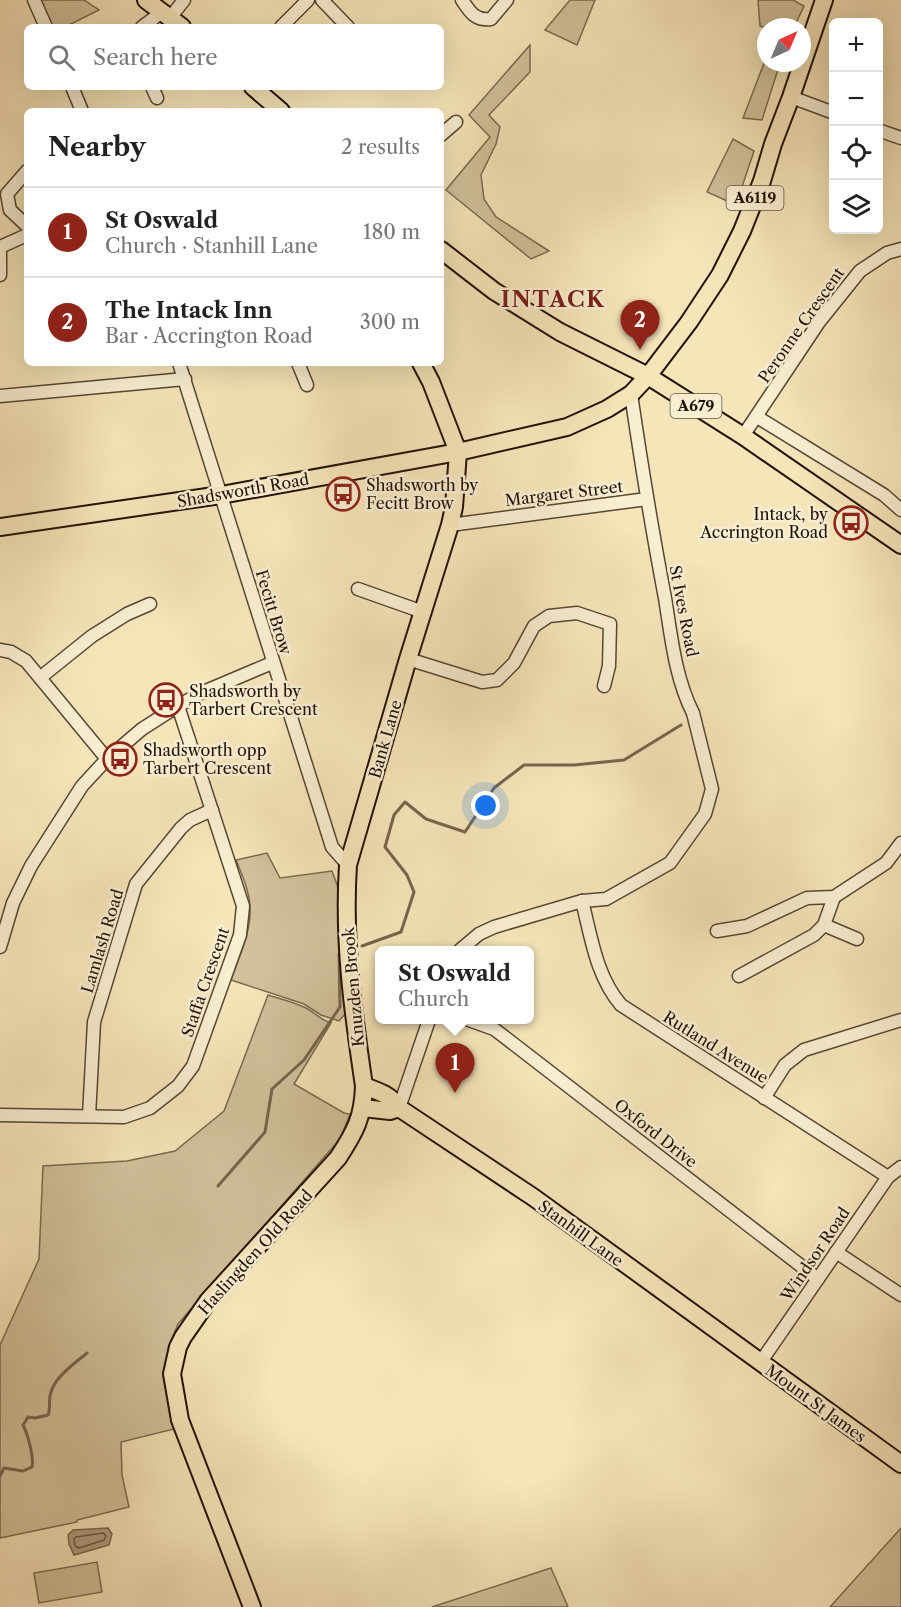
<!DOCTYPE html>
<meta charset="utf-8">
<style>
:root{--surface:#fff;--page:#f6f6f6;--text:#222;--muted:#767676;--line:#e0e0e0;--accent:#8f2418}
body{margin:0;font-family:"Libre Caslon Text",serif;background:var(--page);color:var(--text)}
.controls{position:absolute;right:18px;top:18px;display:grid;overflow:hidden;border-radius:9px;box-shadow:0 6px 24px #0002}
.controls button{width:54px;height:54px;display:grid;place-items:center;padding:0;border:0;border-bottom:2px solid var(--line);background:var(--surface);color:var(--text);font:30px sans-serif}
.compass{position:absolute;left:757px;top:18px;width:54px;height:54px;border-radius:50%;background:var(--surface);box-shadow:0 6px 24px #0002;rotate:44deg}
.you{position:absolute;left:486px;top:806px;width:21px;height:21px;margin:-15px;border:4px solid #fff;border-radius:50%;background:#1a73e8;box-shadow:0 0 0 9px #1a73e833}
.badge{display:grid;place-items:center;width:39px;height:39px;border-radius:50%;background:var(--accent);color:#fff;font-size:20px;font-weight:700}
.pin{position:absolute;translate:-50% -50px;filter:drop-shadow(0 2px 3px #0008)}
.pin::after{content:'';position:absolute;top:32px;width:21px;height:18px;background:inherit;clip-path:polygon(0 0,100% 0,50% 100%)}
.popup{position:absolute;left:375px;top:946px;width:159px;height:78px;box-sizing:border-box;display:grid;place-content:center;border-radius:9px;background:var(--surface);filter:drop-shadow(0 2px 4px #0005);font-size:20px;white-space:nowrap;color:var(--muted)}
.popup b{font-size:22px;color:var(--text)}
.popup::after{content:'';position:absolute;left:50%;top:100%;margin-left:-12px;border:12px solid transparent;border-top-color:var(--surface)}
.list{margin:0;padding:0;list-style:none}
h2{display:flex;justify-content:space-between;align-items:center;height:78px;margin:0;padding:0 24px;font-size:26px}
h2 small{font-size:20px;font-weight:400;color:var(--muted)}
.list li{display:grid;grid-template-columns:39px 1fr auto;gap:18px;align-items:center;box-sizing:border-box;height:90px;padding:0 24px;border-top:2px solid var(--line)}
.list b{display:block;font-size:22px;white-space:nowrap}
.list p{margin:0;font-size:20px;white-space:nowrap;color:var(--muted)}
.list em{font-size:20px;font-style:normal;color:var(--muted)}
.icon{flex:none;width:33px;height:33px;fill:none;stroke:currentColor;stroke-width:2;stroke-linecap:round;stroke-linejoin:round}
.map{position:relative;flex:none;width:901px;height:1607px;overflow:hidden}
.search{position:absolute;background:var(--surface);box-shadow:0 6px 24px #0002;left:24px;top:24px;width:420px;height:66px;display:flex;align-items:center;gap:15px;box-sizing:border-box;padding:0 21px;border-radius:9px;color:var(--muted);font-size:22px}
.panel{position:absolute;background:var(--surface);box-shadow:0 6px 24px #0002;left:24px;top:108px;width:420px;height:258px;border-radius:9px}
.map>svg:first-child{display:block}
.green{fill:#d2c19b;stroke:#7a6a50;stroke-width:1.5}
.water{fill:#ae9d7c;stroke:#76654d;stroke-width:1.5}
.lines{fill:none;stroke-linecap:round;stroke-linejoin:round}
.shore{stroke:#685841;stroke-width:1.5}
.stream{stroke:#76654d;stroke-width:3}
.minor-casing{stroke:#564733;stroke-width:15}
.major-casing{stroke:#211206;stroke-width:20}
.minor{stroke:#f9eed2;stroke-width:12}
.major{stroke:#f6e5b9;stroke-width:16}
.labels{text-anchor:middle;stroke-width:5;stroke-linejoin:round;paint-order:stroke}
.shield{fill:#f9eed2;stroke:#625443;stroke-width:1.5}
.shield-label{font-size:15px;font-weight:bold;fill:#211206}
.street-label{font-size:16px;fill:#211206;stroke:#f9eed2}
.poi-label{font-size:16px;fill:#211206;stroke:#f9eed2;text-anchor:start}
.district-label{font-size:22px;font-weight:bold;letter-spacing:1.5px;fill:#7a1f14;stroke:#f9eed2}
</style>
<div class="map">
<svg width="901" height="1607" viewBox="0 0 901 1607">
<rect width="100%" height="100%" fill="#f6e5b9"/>
<filter id="stains"><feTurbulence type="fractalNoise" baseFrequency=".00333" numOctaves="4"/><feColorMatrix values="0 0 0 0 .2 0 0 0 0 .09 0 0 0 0 .02 0 0 0 .5 -.17"/></filter>
<radialGradient id="worn" r=".72"><stop offset=".6" stop-color="#630" stop-opacity="0"/><stop offset="1" stop-color="#630" stop-opacity=".3"/></radialGradient>
<g class="green">
<polygon points="34,0 84,0 99,10 65,27 46,27"/>
<polygon points="570,0 595,0 577,45 545,30"/>
<polygon points="758,0 793,0 804,6 794,27 766,28 760,26"/>
<polygon points="530,45 530,72 489,115 500,127 496,144 481,175 484,199 496,217 549,251 531,259 446,190 490,137 469,115"/>
<polygon points="766,58 766,63 780,63 762,120 743,118"/>
<polygon points="733,139 754,151 736,205 707,192"/>
<path d="M 267,853 L 280,878 L 332,871 L 340,893 L 345,1014 L 339,1021 L 321,1015 L 304,1004 L 231,980 C 239,957 252,930 250,906 C 249,890 242,875 236,860 Z"/>
<path d="M 268,995 C 281,999 294,1002 306,1008 C 315,1013 321,1020 331,1023 L 294,1084 L 344,1113 L 350,1114 L 340,1139 L 178,1324 L 168,1349 L 167,1386 L 174,1429 L 121,1442 L 122,1475 L 129,1507 L 77,1520 L 77,1522 L 0,1538 L 0,1345 L 39,1259 L 43,1166 L 127,1161 L 175,1151 L 224,1111 Z"/>
<polygon points="901,1528 901,1607 830,1607"/>
<polygon points="97,1562 102,1592 39,1603 34,1573"/>
<polygon points="551,1568 568,1607 432,1607"/>
</g>
<polygon class="water" points="108,1528 112,1534 109,1545 74,1555 69,1544 68,1535 73,1530"/>
<g class="lines">
<polygon class="shore" points="103,1533 106,1536 104,1540 79,1548 75,1546 74,1539 76,1537"/>
<g class="stream">
<polyline points="362,946 401,932 414,892 407,875 385,847 394,815 405,802 426,819 465,832 494,788 524,765 574,765 624,760 681,725"/>
<polyline points="218,1186 265,1132 272,1089 304,1060 340,1007 339,954"/>
<path d="M 0,1476 L 4,1468 L 23,1471 L 32,1467 C 34,1457 28,1435 23,1425 L 28,1417 L 35,1418 L 48,1415 C 51,1408 48,1400 51,1392 C 55,1377 75,1363 87,1353"/>
</g>
<defs>
<g id="minor">
<polyline points="34,0 46,27"/>
<polyline points="322,0 348,27"/>
<path d="M 462,0 C 470,12 475,21 491,19 L 507,0"/>
<polyline points="170,18 184,0"/>
<polyline points="142,27 162,12"/>
<polyline points="281,27 308,0"/>
<polyline points="72,87 82,111"/>
<polyline points="152,87 157,98"/>
<polyline points="791,97 834,113"/>
<polyline points="878,130 901,138"/>
<polyline points="441,135 456,122"/>
<polyline points="27,171 7,194 10,210 27,226"/>
<polyline points="0,247 27,235"/>
<polyline points="0,251 0,275"/>
<polyline points="179,363 332,847 348,865"/>
<polyline points="298,363 307,385"/>
<polyline points="0,396 185,379"/>
<polyline points="757,417 884,495 901,510"/>
<polyline points="743,436 819,322 860,271 887,253 901,249"/>
<polyline points="450,525 647,499"/>
<polyline points="358,589 423,612"/>
<polyline points="0,650 11,652 26,661 107,759"/>
<polyline points="408,659 482,682 497,680 514,663 534,626 549,616 577,613 610,624 609,666 604,686"/>
<polyline points="41,677 92,636 127,614 150,604"/>
<path d="M 582,901 C 591,936 596,976 621,1005 L 888,1177"/>
<polyline points="824,925 857,939"/>
<polyline points="717,931 747,926 807,898 834,897 886,863 901,843"/>
<polyline points="0,947 13,903 31,866 82,786 107,759 142,729 178,706 201,693 272,663"/>
<path d="M 460,950 L 479,934 L 494,927 L 582,901 L 606,899 L 670,863 L 705,814 L 712,789 L 693,713 C 675,678 671,635 665,598 C 652,530 641,462 631,394"/>
<polyline points="739,976 814,935 824,925 834,897"/>
<polyline points="469,1020 494,1029 502,1035 818,1279"/>
<polyline points="764,1098 785,1065 804,1050 901,1020"/>
<polyline points="399,1108 429,1020"/>
<polyline points="0,1115 124,1117 150,1108 178,1086 193,1066 240,935 243,906 178,706"/>
<polyline points="89,1116 94,1022 136,884 181,828 190,820 212,810"/>
<polyline points="836,1252 901,1295"/>
<polyline points="760,1363 888,1177 901,1167"/>
</g>
<g id="major">
<polyline points="146,0 182,27"/>
<polyline points="253,87 281,111"/>
<polyline points="441,250 494,291 560,332 648,376 743,436 901,545"/>
<polyline points="0,527 221,495 458,452 567,427 607,409 631,394 648,376 689,322 720,275 742,231 762,181 773,144 791,97 824,0"/>
<path d="M 364,1086 C 378,1091 391,1095 399,1108 L 533,1197 L 901,1464"/>
<polyline points="363,1108 390,1111 399,1108"/>
<path d="M 252,1607 L 180,1420 L 172,1374 L 178,1347 L 183,1337 L 208,1301 L 338,1158 C 355,1132 363,1118 364,1086 C 353,1012 343,941 348,865 L 408,659 L 450,525 L 454,507 L 458,452 L 431,382 L 421,363"/>
</g>
</defs>
<use href="#minor" class="minor-casing"/>
<use href="#major" class="major-casing"/>
<use href="#minor" class="minor"/>
<use href="#major" class="major"/>
</g>
<defs>
<symbol id="bus-ring" viewBox="-11 -11 22 22"><circle r="9.5" fill="#f9eed2" stroke="#8f2418" stroke-width="1.5"/><path d="M-5-6H5V4H4V6H2V4H-2V6H-4V4H-5ZM-3.5-4V0h7V-4ZM-3.5 1.2v1.5H-2V1.2ZM2 1.2v1.5H3.5V1.2Z" fill="#8f2418"/></symbol>
</defs>
<g fill-rule="evenodd">
<use href="#bus-ring" x="324" y="475" width="38" height="38"/>
<use href="#bus-ring" x="832" y="504" width="38" height="38"/>
<use href="#bus-ring" x="147" y="681" width="38" height="38"/>
<use href="#bus-ring" x="101" y="740" width="38" height="38"/>
</g>
<g class="labels">
<g class="shield">
<rect x="726.5" y="186" width="57" height="24" rx="4.5"/>
<rect x="670.5" y="394" width="51" height="24" rx="4.5"/>
</g>
<g class="shield-label">
<text x="755" y="203">A6119</text>
<text x="696" y="411">A679</text>
</g>
<g class="street-label">
<text transform="translate(801 325) rotate(-55)" y="6">Peronne Crescent</text>
<text transform="translate(243 490) rotate(-10)" y="6">Shadsworth Road</text>
<text transform="translate(564 493) rotate(-7)" y="6">Margaret Street</text>
<text transform="translate(684 611) rotate(79)" y="6">St Ives Road</text>
<text transform="translate(274 612) rotate(73)" y="6">Fecitt Brow</text>
<text transform="translate(385 739) rotate(-74)" y="6">Bank Lane</text>
<text transform="translate(102 941) rotate(-73)" y="6">Lamlash Road</text>
<text transform="translate(205 982) rotate(-71)" y="6">Staffa Crescent</text>
<text transform="translate(353 987) rotate(-95)" y="6">Knuzden Brook</text>
<text transform="translate(716 1047) rotate(32)" y="6">Rutland Avenue</text>
<text transform="translate(656 1133) rotate(38)" y="6">Oxford Drive</text>
<text transform="translate(581 1233) rotate(36)" y="6">Stanhill Lane</text>
<text transform="translate(255 1252) rotate(-48)" y="6">Haslingden Old Road</text>
<text transform="translate(815 1254) rotate(-56)" y="6">Windsor Road</text>
<text transform="translate(816 1403) rotate(36)" y="6">Mount St James</text>
</g>
<g class="poi-label">
<text x="366" y="491">Shadsworth by<tspan x="366" dy="18">Fecitt Brow</tspan></text>
<text x="828" y="520" text-anchor="end">Intack, by<tspan x="828" dy="18">Accrington Road</tspan></text>
<text x="189" y="697">Shadsworth by<tspan x="189" dy="18">Tarbert Crescent</tspan></text>
<text x="143" y="756">Shadsworth opp<tspan x="143" dy="18">Tarbert Crescent</tspan></text>
</g>
<g class="district-label">
<text x="553" y="307">INTACK</text>
</g>
</g>
<rect width="100%" height="100%" filter="url(#stains)"/>
<rect width="100%" height="100%" fill="url(#worn)"/>
</svg>
<div class="controls">
<button>+</button>
<button>−</button>
<button><svg class="icon" aria-label="locate" viewBox="0 0 24 24"><circle cx="12" cy="12" r="6"/><path d="M12 2v4M12 18v4M2 12h4M18 12h4"/></svg></button>
<button><svg class="icon" aria-label="layers" viewBox="0 0 24 24"><path d="M12 4l9 5-9 5-9-5zM3 14l9 5 9-5"/></svg></button>
</div>
<svg class="compass" viewBox="-18 -18 36 36"><path d="M0-13l5 13h-10z" fill="#e53935"/><path d="M0 13l5-13h-10z" fill="#767676"/></svg>
<div class="you"></div>
<div class="pin badge" style="left:455px;top:1093px">1</div>
<div class="popup"><b>St Oswald</b>Church</div>
<div class="pin badge" style="left:640px;top:350px">2</div>
<div class="search"><svg class="icon" aria-label="search" viewBox="0 0 24 24"><circle cx="10" cy="10" r="6"/><path d="M15 15l6 6"/></svg>Search here</div>
<section class="panel">
<h2>Nearby<small>2 results</small></h2>
<ul class="list">
<li><span class="badge">1</span><div><b>St Oswald</b><p>Church · Stanhill Lane</p></div><em>180 m</em></li>
<li><span class="badge">2</span><div><b>The Intack Inn</b><p>Bar · Accrington Road</p></div><em>300 m</em></li>
</ul>
</section>
</div>
